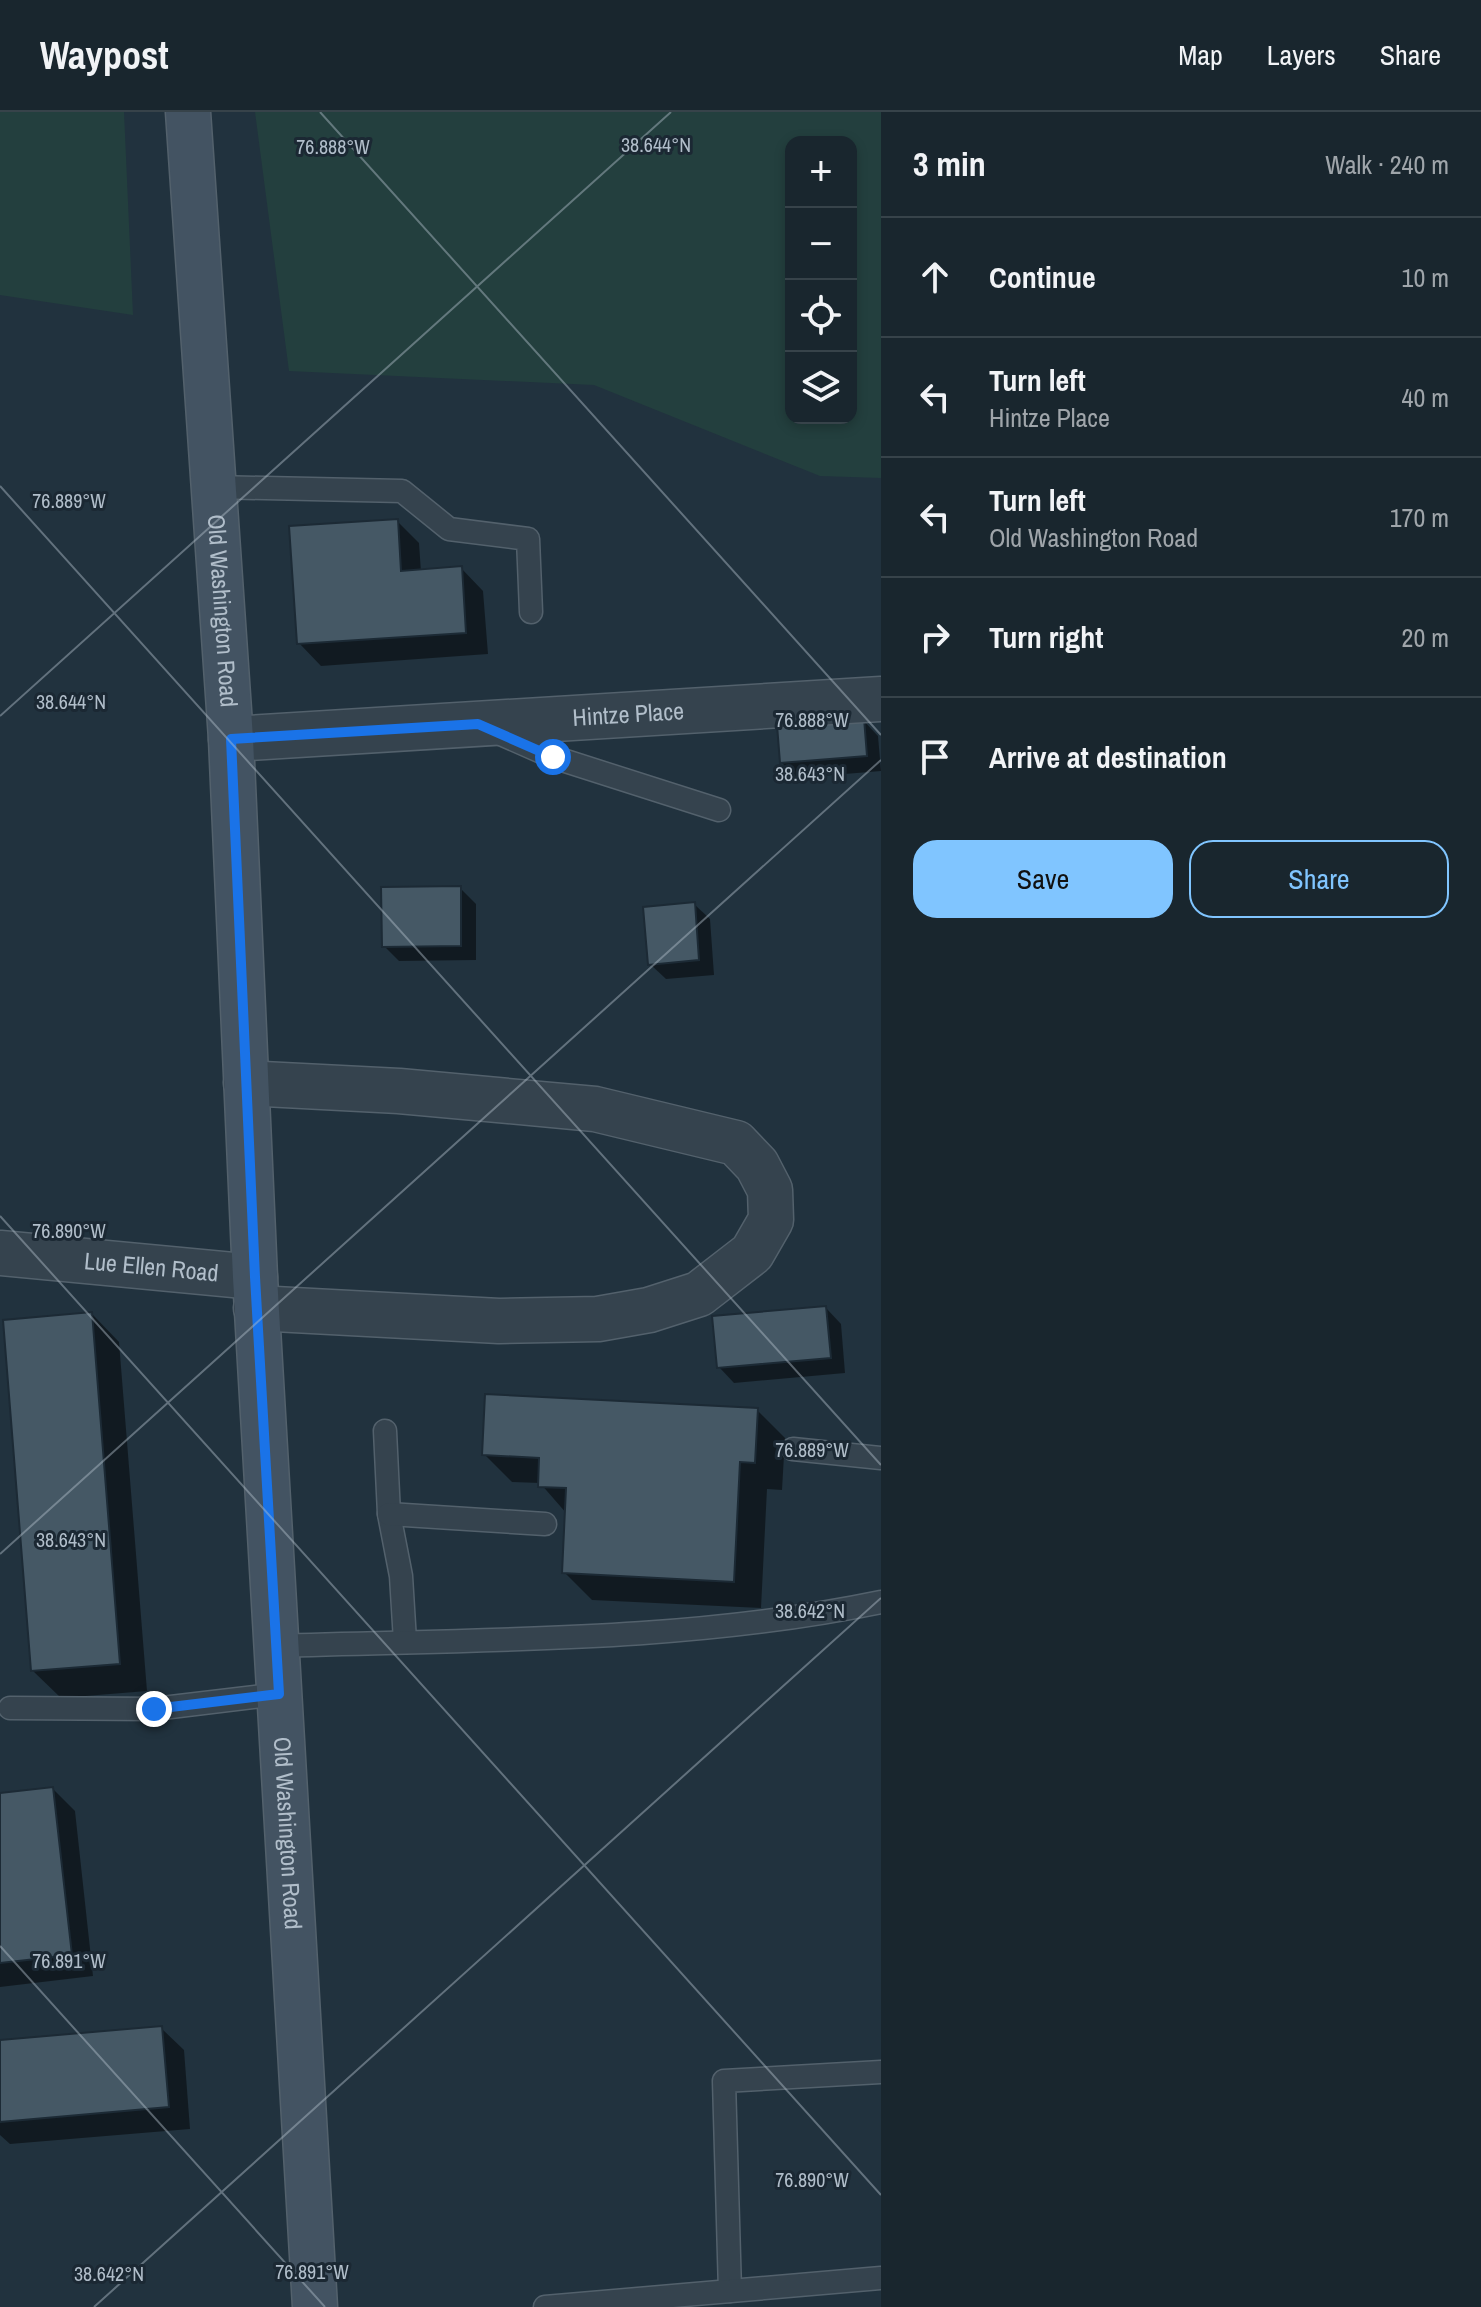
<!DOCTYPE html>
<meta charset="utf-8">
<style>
:root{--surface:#19262e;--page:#222e36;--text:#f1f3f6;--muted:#9fa5aa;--line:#37434a;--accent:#80c5ff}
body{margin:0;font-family:"Archivo Narrow",sans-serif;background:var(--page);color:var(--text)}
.controls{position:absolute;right:24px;top:24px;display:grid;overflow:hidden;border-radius:16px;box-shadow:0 4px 12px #0003}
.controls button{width:72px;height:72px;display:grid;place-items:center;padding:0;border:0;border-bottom:2px solid var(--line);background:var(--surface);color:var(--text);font:40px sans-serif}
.stop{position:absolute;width:24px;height:24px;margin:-18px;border:6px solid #1a73e8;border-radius:50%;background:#fff}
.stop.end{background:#1a73e8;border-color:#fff;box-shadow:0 2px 8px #0008}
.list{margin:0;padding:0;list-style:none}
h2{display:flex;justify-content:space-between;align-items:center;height:104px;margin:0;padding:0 32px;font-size:34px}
h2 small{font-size:26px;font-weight:400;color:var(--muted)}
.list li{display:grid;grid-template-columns:52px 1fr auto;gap:24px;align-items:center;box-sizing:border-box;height:120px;padding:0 32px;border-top:2px solid var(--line)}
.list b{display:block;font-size:30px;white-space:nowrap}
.list p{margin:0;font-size:26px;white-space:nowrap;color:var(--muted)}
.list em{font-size:26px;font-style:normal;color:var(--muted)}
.actions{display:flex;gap:16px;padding:24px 32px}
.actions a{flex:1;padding:18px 0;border:2px solid var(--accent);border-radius:24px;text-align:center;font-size:28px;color:var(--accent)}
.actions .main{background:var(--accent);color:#111}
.icon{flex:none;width:44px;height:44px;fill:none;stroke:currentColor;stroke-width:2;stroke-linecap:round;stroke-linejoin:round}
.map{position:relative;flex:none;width:881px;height:2195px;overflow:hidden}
header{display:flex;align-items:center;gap:48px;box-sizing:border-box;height:112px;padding:0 40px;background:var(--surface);border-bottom:2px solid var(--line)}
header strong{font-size:38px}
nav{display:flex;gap:44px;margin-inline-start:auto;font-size:28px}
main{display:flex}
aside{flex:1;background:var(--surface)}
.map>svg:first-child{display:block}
.green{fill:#233f3e;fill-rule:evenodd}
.shadow{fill:#0007}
.building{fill:#455865;stroke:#1c2a35;stroke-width:2}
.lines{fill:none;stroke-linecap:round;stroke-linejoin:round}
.service-casing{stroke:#53616c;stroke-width:25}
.minor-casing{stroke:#53616c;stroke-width:47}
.secondary-casing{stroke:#53616c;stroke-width:47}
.service{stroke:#35434e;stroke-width:22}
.minor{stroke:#35434e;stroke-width:44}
.secondary{stroke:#435362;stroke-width:44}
.route{stroke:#1a73e8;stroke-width:10}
.ticks{fill:none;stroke:#b1beca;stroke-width:2;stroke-opacity:0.45}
.labels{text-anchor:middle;stroke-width:6;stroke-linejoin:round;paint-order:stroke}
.street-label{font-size:24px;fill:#b1beca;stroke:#1b2833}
.ticks-label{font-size:20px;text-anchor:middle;fill:#b1beca;stroke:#1b2833;stroke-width:6;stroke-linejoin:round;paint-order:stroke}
</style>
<header>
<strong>Waypost</strong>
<nav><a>Map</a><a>Layers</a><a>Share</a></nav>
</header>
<main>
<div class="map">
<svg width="881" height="2195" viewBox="0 0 881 2195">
<rect width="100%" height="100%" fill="#21323e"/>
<g class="green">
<polygon points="0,0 124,0 133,203 0,183"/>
<path d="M 255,0 L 881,0 L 881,366 L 820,364 L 594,273 L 289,259 ZM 851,30 L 851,306 L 791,306 L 791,30 Z"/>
</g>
<g class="shadow">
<polygon points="397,409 419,431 421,460 461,456 483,479 488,542 321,554 299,531"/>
<polygon points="863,608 878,624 881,659 797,666 782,651"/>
<polygon points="460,776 476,792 476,848 399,849 384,834"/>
<polygon points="694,792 710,807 714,863 666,867 650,852"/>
<polygon points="826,1196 841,1212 845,1261 734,1271 719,1255"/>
<polygon points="92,1202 119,1230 147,1579 61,1586 33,1559"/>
<polygon points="757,1298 785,1326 782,1378 767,1377 761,1496 592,1488 564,1460 567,1402 540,1371 512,1370 484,1342"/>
<polygon points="53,1677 75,1699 93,1864 0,1875 0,1683"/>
<polygon points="161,1916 184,1938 190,2017 10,2032 0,2023 0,1930"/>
</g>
<g class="building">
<polygon points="398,407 401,459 462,454 466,521 297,532 289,414"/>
<polygon points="864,606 867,644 780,651 777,613"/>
<polygon points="461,774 461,834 382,835 381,775"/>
<polygon points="695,790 699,848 648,853 643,795"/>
<polygon points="826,1194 831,1246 717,1256 712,1204"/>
<polygon points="92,1200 120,1552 31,1559 3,1208"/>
<polygon points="485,1282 758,1296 755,1351 740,1350 734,1470 562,1461 566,1376 538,1375 539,1346 482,1343"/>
<polygon points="53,1675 72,1843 0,1851 0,1681"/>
<polygon points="162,1914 169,1995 0,2010 0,1928"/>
</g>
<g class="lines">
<defs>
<g id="service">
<polyline points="214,375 402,379 449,417 528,427 531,500"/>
<polyline points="494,619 553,645 719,698"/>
<polyline points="385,1319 389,1402 401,1464 405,1529"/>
<polyline points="793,1337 881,1346"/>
<polyline points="389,1402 545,1412"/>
<path d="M 276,1534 C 477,1527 683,1531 881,1490"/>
<polyline points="10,1596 154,1597 279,1582"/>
<polyline points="730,2179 724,1969 881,1960"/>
<polyline points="545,2195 881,2166"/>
</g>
<g id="minor">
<path id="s1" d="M 231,627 L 881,587"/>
<polyline points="246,971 399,979 595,997 736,1031 757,1053 770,1078 771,1108 752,1141 699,1182 649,1198 598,1207 499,1209 256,1196"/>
<path id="s2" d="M 0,1141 L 255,1165"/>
</g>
<g id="secondary">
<path id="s3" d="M 188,0 L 231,627 L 255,1165 L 315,2195"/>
</g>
</defs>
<use href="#service" class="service-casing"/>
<use href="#minor" class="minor-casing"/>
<use href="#secondary" class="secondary-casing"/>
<use href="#service" class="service"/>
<use href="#minor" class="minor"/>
<use href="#secondary" class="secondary"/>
</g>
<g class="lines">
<polyline class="route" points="154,1597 279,1582 255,1165 231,627 478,612 553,645"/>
</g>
<path class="ticks" d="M 320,0 L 881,623M 0,374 L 881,1353M 0,604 L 671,0M 0,1104 L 881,2083M 0,1442 L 881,648M 0,1834 L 325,2195M 94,2195 L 881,1486"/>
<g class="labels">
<g class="street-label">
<text dy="8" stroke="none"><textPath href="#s3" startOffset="500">Old Washington Road</textPath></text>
<text dy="8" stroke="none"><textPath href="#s1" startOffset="398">Hintze Place</textPath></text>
<text dy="8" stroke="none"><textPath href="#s2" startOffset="152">Lue Ellen Road</textPath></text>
<text dy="8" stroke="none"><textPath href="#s3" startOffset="1724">Old Washington Road</textPath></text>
</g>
</g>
<g class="ticks-label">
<text x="656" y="40">38.644°N</text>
<text x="333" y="42">76.888°W</text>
<text x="69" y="396">76.889°W</text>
<text x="71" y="597">38.644°N</text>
<text x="812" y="615">76.888°W</text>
<text x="810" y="669">38.643°N</text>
<text x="69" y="1126">76.890°W</text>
<text x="812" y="1345">76.889°W</text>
<text x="71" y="1435">38.643°N</text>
<text x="810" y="1506">38.642°N</text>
<text x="69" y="1856">76.891°W</text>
<text x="812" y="2075">76.890°W</text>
<text x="312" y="2167">76.891°W</text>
<text x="109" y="2169">38.642°N</text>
</g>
</svg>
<div class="controls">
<button>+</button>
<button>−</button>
<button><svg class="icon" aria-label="locate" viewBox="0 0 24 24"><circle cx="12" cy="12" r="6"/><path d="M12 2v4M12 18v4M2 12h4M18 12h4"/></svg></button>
<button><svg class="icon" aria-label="layers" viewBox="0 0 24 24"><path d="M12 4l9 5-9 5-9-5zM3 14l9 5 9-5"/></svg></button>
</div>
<div class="stop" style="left:553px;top:645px"></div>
<div class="stop end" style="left:154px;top:1597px"></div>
</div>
<aside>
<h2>3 min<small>Walk · 240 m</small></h2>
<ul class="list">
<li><svg class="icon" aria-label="ahead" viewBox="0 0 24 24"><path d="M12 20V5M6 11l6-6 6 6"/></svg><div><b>Continue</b></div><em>10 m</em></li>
<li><svg class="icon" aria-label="left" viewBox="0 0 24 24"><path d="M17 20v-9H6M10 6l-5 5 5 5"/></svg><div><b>Turn left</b><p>Hintze Place</p></div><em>40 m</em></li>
<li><svg class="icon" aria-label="left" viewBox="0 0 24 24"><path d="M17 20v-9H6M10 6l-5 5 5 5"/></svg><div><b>Turn left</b><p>Old Washington Road</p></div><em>170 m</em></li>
<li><svg class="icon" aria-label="right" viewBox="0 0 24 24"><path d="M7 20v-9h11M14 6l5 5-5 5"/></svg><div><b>Turn right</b></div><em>20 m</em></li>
<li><svg class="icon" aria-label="arrive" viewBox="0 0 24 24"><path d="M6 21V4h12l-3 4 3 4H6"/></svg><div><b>Arrive at destination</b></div></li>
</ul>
<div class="actions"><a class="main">Save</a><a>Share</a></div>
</aside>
</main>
